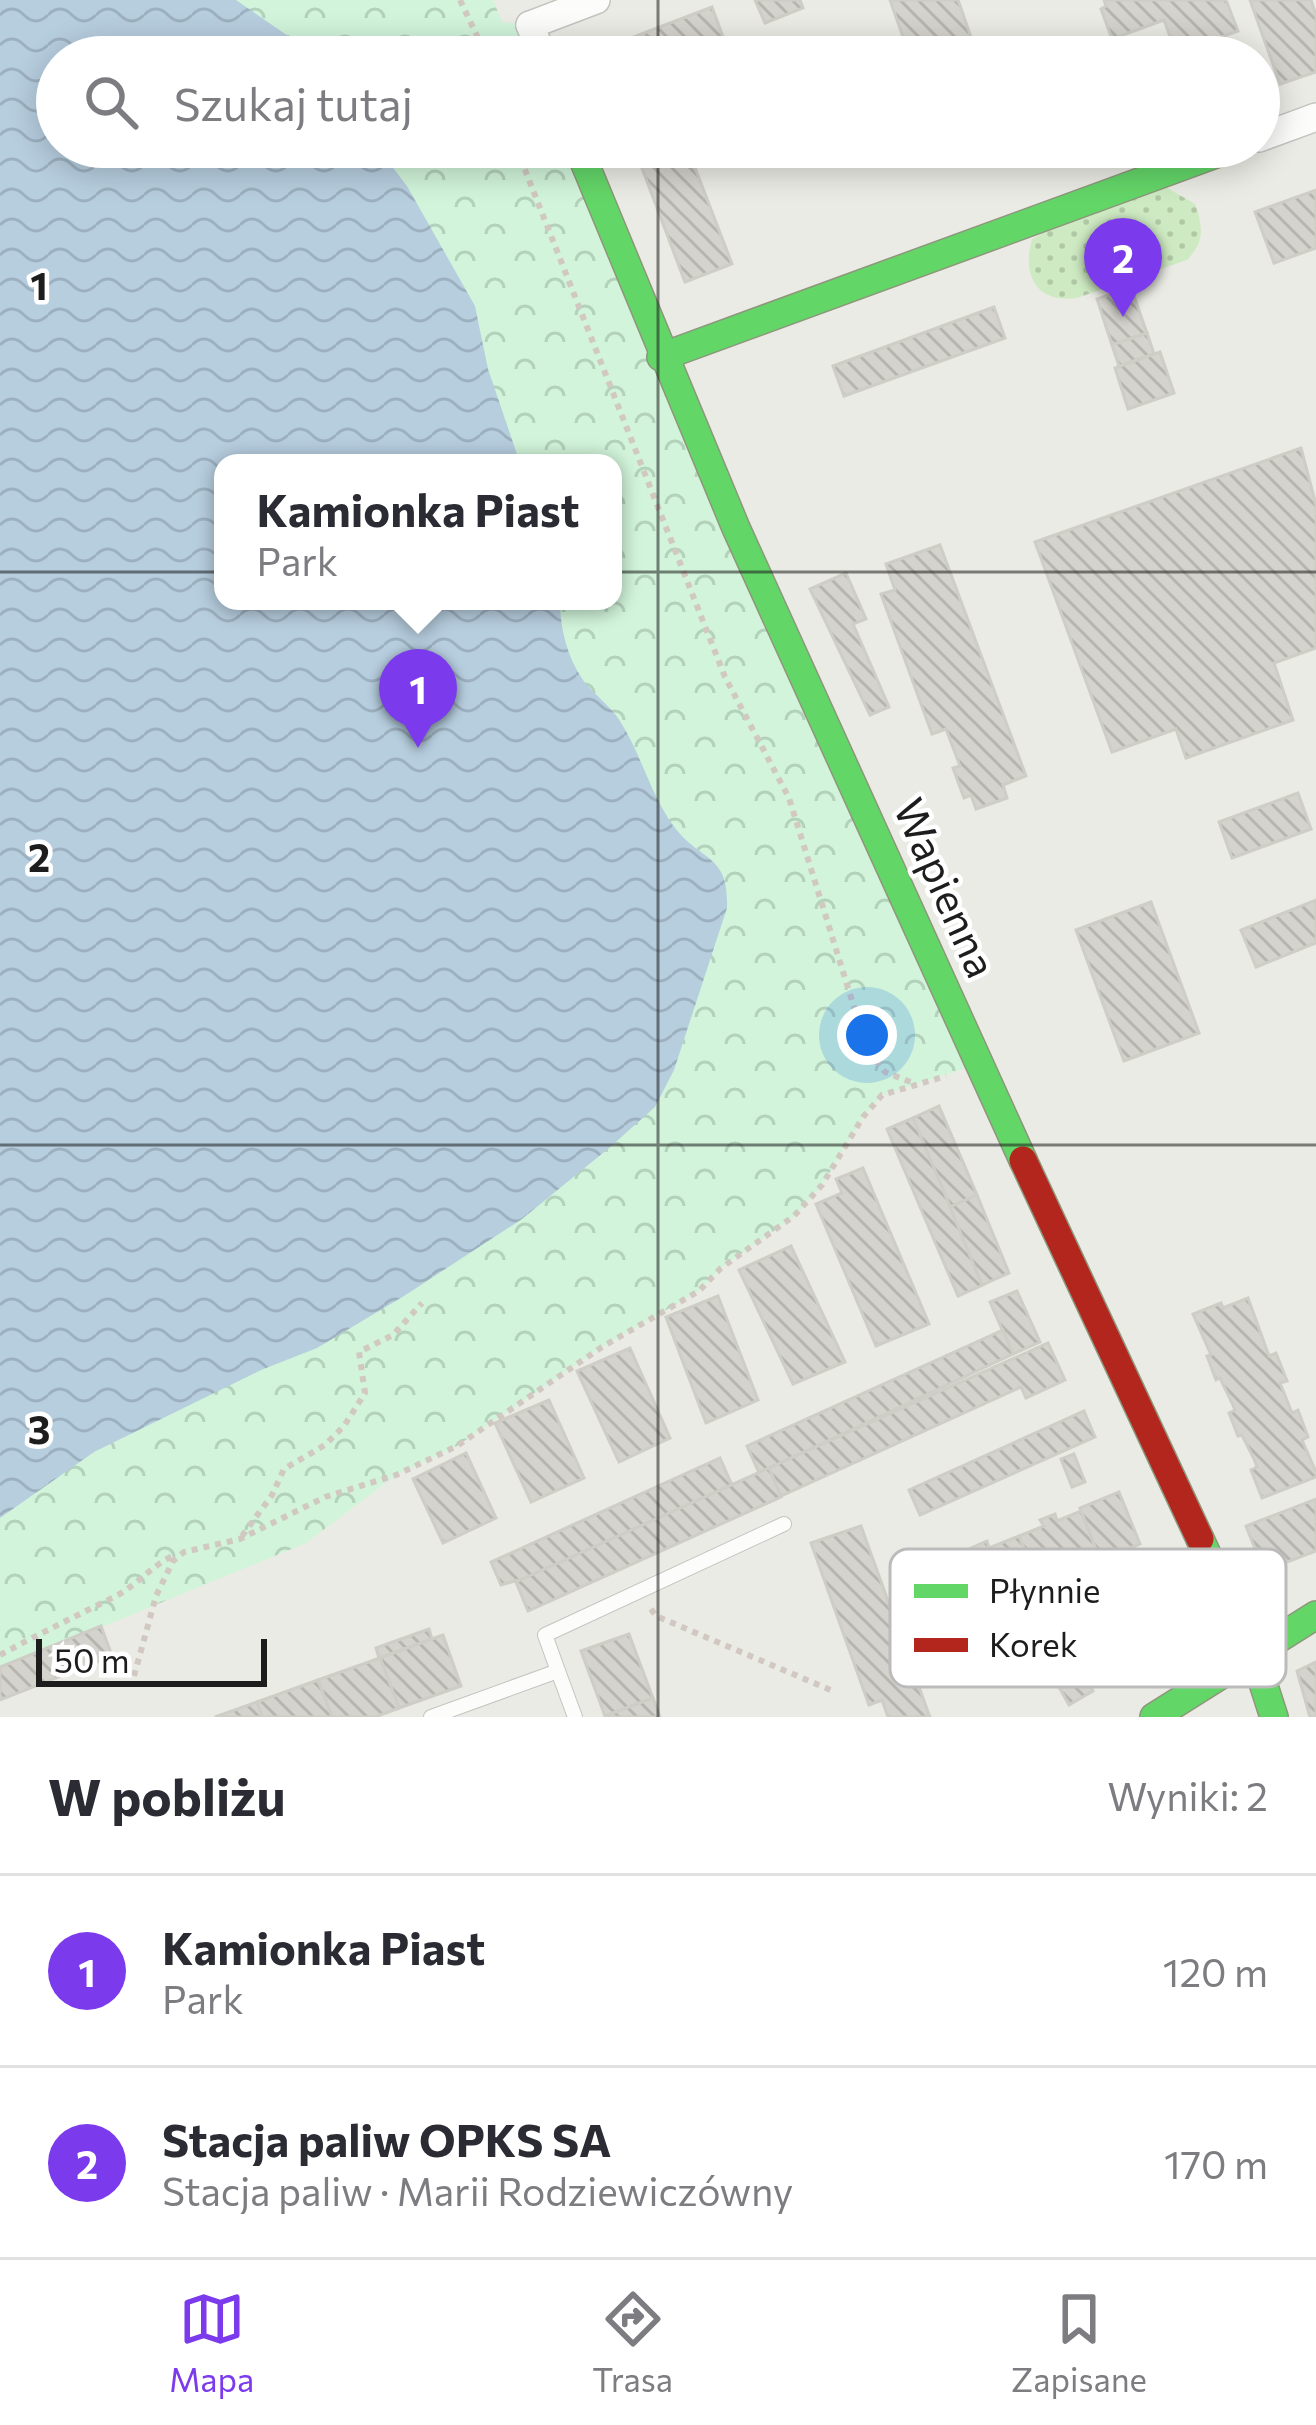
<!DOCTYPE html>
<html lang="pl">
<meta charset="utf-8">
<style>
:root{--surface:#fff;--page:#f2f2f3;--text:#2b2b33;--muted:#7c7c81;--line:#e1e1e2;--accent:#7c3aed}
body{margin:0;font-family:Commissioner,sans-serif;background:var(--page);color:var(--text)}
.scale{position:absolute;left:36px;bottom:30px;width:231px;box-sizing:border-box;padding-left:12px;border:6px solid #1d1d1d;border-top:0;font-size:33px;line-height:42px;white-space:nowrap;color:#1d1d1d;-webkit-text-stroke:9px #fff;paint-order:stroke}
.you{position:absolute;left:867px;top:1035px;width:42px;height:42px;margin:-30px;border:9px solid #fff;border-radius:50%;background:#1a73e8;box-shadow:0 0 0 18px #1a73e833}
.badge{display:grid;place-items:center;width:78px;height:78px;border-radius:50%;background:var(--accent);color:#fff;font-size:39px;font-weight:700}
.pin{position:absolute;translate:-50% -99px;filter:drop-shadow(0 3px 6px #0008)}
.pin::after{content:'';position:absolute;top:63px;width:42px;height:36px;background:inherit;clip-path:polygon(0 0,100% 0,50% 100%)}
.popup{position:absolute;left:214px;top:454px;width:408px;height:156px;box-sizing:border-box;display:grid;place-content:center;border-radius:24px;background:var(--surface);filter:drop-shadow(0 3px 9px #0005);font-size:39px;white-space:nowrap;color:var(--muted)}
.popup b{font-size:45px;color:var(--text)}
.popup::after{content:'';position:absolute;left:50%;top:100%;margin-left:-24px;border:24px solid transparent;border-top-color:var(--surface)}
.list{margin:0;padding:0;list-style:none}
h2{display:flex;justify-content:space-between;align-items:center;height:156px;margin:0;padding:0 48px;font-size:51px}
h2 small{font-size:39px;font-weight:400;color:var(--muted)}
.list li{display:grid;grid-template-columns:78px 1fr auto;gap:36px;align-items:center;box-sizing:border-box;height:192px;padding:0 48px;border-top:3px solid var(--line)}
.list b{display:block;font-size:45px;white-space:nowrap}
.list p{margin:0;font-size:39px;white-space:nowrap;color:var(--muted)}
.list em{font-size:39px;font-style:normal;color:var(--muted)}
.icon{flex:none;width:66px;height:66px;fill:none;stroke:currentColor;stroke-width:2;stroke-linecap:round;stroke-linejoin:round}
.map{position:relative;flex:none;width:1316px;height:1717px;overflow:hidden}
.search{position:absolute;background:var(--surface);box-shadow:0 6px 30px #0003;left:36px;right:36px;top:36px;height:132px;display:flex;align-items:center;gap:30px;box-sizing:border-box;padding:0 42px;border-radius:66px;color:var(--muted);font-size:45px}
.sheet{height:540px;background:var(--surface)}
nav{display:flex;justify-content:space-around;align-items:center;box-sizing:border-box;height:168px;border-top:3px solid var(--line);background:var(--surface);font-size:33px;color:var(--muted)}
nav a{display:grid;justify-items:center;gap:6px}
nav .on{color:var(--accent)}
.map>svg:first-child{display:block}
.grass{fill:url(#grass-dots)}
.park{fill:url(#park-crowns);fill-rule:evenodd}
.water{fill:url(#water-waves)}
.building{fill:url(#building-back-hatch);stroke:#cecdc6;stroke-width:3}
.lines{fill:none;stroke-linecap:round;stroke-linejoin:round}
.lane-casing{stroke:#c4c4c1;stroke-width:16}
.street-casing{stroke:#c4c4c1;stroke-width:30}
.fast-casing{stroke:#8e967c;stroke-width:30}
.jam-casing{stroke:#8e967c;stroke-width:30}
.path{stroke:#d2c8c2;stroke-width:6;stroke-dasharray:6 6;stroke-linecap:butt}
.lane{stroke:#fcfcfb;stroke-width:14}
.street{stroke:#fcfcfb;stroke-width:27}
.fast{stroke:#63d668;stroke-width:27}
.jam{stroke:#b3261e;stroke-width:27}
.grid{fill:none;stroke:#1d1d1d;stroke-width:3;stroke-opacity:0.55}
.labels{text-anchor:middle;stroke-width:9;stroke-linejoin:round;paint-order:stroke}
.street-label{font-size:42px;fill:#1d1d1d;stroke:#fff}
.key{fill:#fff;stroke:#bbb;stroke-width:3}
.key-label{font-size:33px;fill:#1d1d1d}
.grid-label{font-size:39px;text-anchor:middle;font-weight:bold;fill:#1d1d1d;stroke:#fff;stroke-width:9;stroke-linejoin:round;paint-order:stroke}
</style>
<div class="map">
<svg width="1316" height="1717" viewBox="0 0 1316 1717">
<defs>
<pattern id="grass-dots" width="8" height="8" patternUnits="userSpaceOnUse" patternTransform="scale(3)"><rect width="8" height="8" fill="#ceeac2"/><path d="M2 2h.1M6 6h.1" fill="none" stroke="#b0c8a6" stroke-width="1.8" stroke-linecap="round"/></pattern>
<pattern id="park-crowns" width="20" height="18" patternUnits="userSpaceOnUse" patternTransform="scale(3)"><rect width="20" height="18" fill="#d1f4da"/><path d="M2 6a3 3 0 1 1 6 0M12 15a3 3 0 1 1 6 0" fill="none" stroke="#b3d1bb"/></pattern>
<pattern id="water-waves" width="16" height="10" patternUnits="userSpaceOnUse" patternTransform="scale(3)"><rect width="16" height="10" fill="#b7cedf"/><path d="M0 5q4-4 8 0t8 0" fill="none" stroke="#9db0bf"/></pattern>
<pattern id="building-back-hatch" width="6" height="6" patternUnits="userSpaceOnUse" patternTransform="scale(3)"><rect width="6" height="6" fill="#d4d3cd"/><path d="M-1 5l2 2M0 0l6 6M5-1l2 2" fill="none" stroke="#b6b5b0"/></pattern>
</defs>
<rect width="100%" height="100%" fill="#ebebe5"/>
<path class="grass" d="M 1150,178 L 1195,204 C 1203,226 1205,242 1187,260 L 1077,298 C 1036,304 1022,275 1032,239 Z"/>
<path class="park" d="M 0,0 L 493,0 L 502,22 L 530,25 L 543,57 L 57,57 L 57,147 L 578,147 L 979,1064 L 882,1095 L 863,1117 L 822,1185 L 795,1216 L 721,1268 L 699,1291 L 602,1347 L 457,1446 L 396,1475 L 306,1543 L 0,1669 ZM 223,463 L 613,463 L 613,601 L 223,601 Z"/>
<path class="water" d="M 0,0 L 236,0 L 294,40 L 308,57 L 57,57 L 57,147 L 377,147 L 407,186 L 475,306 L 488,369 L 520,463 L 223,463 L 223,601 L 560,601 C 560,628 567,657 583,680 C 594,695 610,705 620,721 C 641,754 651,796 675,828 C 703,863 729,854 727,908 L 674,1070 L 655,1107 L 609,1148 L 522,1219 L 404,1296 L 317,1348 L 261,1370 L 94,1452 L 0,1518 Z"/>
<g class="building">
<polygon points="755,0 800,0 803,8 765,23"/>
<polygon points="890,0 958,0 978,57 893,57 908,51"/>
<polygon points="1104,0 1226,0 1238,31 1176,53 1164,20 1112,39 1101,9 1106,6"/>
<polygon points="1250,0 1311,0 1316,15 1316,72 1280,84"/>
<polygon points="712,7 729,53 719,57 599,57 597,51"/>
<polygon points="634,147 687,147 732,264 685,282"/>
<polygon points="757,147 800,147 759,162 762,159 759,151 755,153"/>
<polygon points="1316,190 1316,248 1274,263 1255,212"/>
<polygon points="1131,288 1147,333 1112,345 1097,299"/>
<polygon points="994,307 1005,338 844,396 833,366"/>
<polygon points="1147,333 1154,354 1119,366 1112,345"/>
<polygon points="1160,352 1174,393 1128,409 1115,368"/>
<polygon points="1301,448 1316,505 1316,648 1274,663 1293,720 1186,758 1176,729 1112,752 1035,542"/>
<polygon points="940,545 1026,776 1003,785 1007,798 976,809 971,795 964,798 953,768 960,766 946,729 932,734 881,594 895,590 886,564"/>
<polygon points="846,573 866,619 853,624 889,707 870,715 810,589"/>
<polygon points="1298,793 1311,829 1232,858 1219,822"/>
<polygon points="1316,900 1316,943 1256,967 1241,930"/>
<polygon points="1151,902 1199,1033 1124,1061 1076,930"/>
<polygon points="939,1106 977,1195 950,1207 913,1118"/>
<polygon points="913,1118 983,1285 958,1296 887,1129"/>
<polygon points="863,1168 929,1324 876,1346 816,1204 842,1193 836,1179"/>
<polygon points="977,1195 1009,1273 982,1285 950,1207"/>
<polygon points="791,1246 845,1362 793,1384 739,1270"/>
<polygon points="1017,1291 1040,1342 1013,1354 990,1302"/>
<polygon points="718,1296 758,1400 706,1423 666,1317"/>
<polygon points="1248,1298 1269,1356 1276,1353 1287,1381 1280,1383 1292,1413 1298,1410 1308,1437 1302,1440 1316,1472 1316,1477 1262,1498 1251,1470 1257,1467 1254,1459 1242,1435 1238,1436 1229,1413 1235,1410 1232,1403 1220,1378 1216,1380 1207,1356 1211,1355 1193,1314 1221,1303 1223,1308"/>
<polygon points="1003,1330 1013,1354 759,1473 747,1446"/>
<polygon points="1048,1343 1065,1380 1026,1398 1021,1387 781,1496 769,1468"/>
<polygon points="630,1348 670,1438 619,1462 577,1371"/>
<polygon points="549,1400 584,1478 531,1502 495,1423"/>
<polygon points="1084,1411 1095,1437 920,1515 909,1490"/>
<polygon points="466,1453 496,1518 443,1543 413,1479"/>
<polygon points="1074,1454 1085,1482 1072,1487 1061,1459"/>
<polygon points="720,1458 732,1485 529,1577 501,1585 491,1562"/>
<polygon points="769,1468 781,1497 528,1611 516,1582"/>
<polygon points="1119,1492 1140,1544 1121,1552 1119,1562 1113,1564 1106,1558 1100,1560 1080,1508"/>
<polygon points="1316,1499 1316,1551 1264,1571 1246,1526"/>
<polygon points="1081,1511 1100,1560 1039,1585 1019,1536 1044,1526 1040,1520 1055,1514 1057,1521"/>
<polygon points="861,1526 928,1712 930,1717 888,1717 882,1700 869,1705 811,1543"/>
<polygon points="1019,1536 1039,1585 962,1616 942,1563 975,1553 971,1548 987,1541 989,1548"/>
<polygon points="101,1626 112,1656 0,1700 0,1667"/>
<polygon points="429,1629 432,1639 379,1658 376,1648"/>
<polygon points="629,1634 653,1698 605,1716 581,1651"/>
<polygon points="443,1635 461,1686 399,1708 380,1658"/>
<polygon points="380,1658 399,1708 375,1717 332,1717 318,1680"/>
<polygon points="1316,1662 1316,1717 1310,1717 1297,1671"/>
<polygon points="1083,1674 1093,1691 1069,1705 1059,1687"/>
<polygon points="318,1680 332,1717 262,1717 257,1702"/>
<polygon points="653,1698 660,1717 605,1717 605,1716"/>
<polygon points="257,1702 262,1717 215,1717"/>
</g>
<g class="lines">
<defs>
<g id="lane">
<polyline points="558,1671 545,1635 784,1524"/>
<polyline points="431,1717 558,1671 575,1717"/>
</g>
<g id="street">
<polyline points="530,25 596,0"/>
<polyline points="530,25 543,57"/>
<polyline points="1259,138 1316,117"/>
</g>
<g id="fast">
<polyline points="578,147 736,528 1023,1160"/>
<polyline points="661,357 1235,147"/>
<polyline points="1200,1539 1254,1655 1274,1717"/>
<polyline points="1154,1717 1316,1615"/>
</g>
<polyline id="jam" points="1023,1160 1200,1539"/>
</defs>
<use href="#lane" class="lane-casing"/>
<use href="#street" class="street-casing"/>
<use href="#fast" class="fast-casing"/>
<use href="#jam" class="jam-casing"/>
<g class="path">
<polyline points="460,0 487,57"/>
<polyline points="516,147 725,677 789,798 867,1049 885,1072 913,1083"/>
<polyline points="242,1536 272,1495 284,1469 325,1445 344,1426 365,1393 359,1352 393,1335 422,1303"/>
<polyline points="651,1609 656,1616 833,1691"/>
<path d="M 0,1655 C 37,1635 74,1617 112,1598 C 136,1587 150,1566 175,1555"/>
<polyline points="134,1676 156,1596 173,1561 184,1552 240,1539 325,1497 396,1475 457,1446 602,1347 699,1291 721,1268 794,1216 822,1185 863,1117 882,1095 946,1076"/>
</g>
<use href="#lane" class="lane"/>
<use href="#street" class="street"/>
<use href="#fast" class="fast"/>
<use href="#jam" class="jam"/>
</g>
<path class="grid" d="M 658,0 L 658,57M 658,147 L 658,1717M 0,572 L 1316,572M 0,1145 L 1316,1145"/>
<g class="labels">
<g class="street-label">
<text transform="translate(945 888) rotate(66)" y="15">Wapienna</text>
</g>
</g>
<rect x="890" y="1549" width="396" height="138" rx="18" class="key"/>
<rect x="914" y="1584" width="54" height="14" fill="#63d668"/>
<rect x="914" y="1638" width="54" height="14" fill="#b3261e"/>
<g class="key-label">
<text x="989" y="1603">Płynnie</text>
<text x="989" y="1657">Korek</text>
</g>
<g class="grid-label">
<text x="39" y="300">1</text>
<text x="39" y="872">2</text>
<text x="39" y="1444">3</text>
</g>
</svg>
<div class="scale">50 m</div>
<div class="you"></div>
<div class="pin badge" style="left:418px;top:748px">1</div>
<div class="popup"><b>Kamionka Piast</b>Park</div>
<div class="pin badge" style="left:1123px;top:317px">2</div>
<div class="search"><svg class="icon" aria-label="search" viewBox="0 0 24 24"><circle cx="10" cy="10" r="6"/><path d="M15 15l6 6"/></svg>Szukaj tutaj</div>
</div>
<section class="sheet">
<h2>W pobliżu<small>Wyniki: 2</small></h2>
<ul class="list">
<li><span class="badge">1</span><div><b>Kamionka Piast</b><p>Park</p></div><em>120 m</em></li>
<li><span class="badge">2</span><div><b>Stacja paliw OPKS SA</b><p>Stacja paliw · Marii Rodziewiczówny</p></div><em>170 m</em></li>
</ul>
</section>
<nav>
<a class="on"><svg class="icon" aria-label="map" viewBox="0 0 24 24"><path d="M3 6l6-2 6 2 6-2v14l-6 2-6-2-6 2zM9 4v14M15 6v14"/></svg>Mapa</a>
<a><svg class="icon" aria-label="directions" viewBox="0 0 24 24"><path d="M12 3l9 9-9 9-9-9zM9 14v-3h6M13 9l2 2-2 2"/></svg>Trasa</a>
<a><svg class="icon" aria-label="saved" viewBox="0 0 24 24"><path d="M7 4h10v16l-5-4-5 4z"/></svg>Zapisane</a>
</nav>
